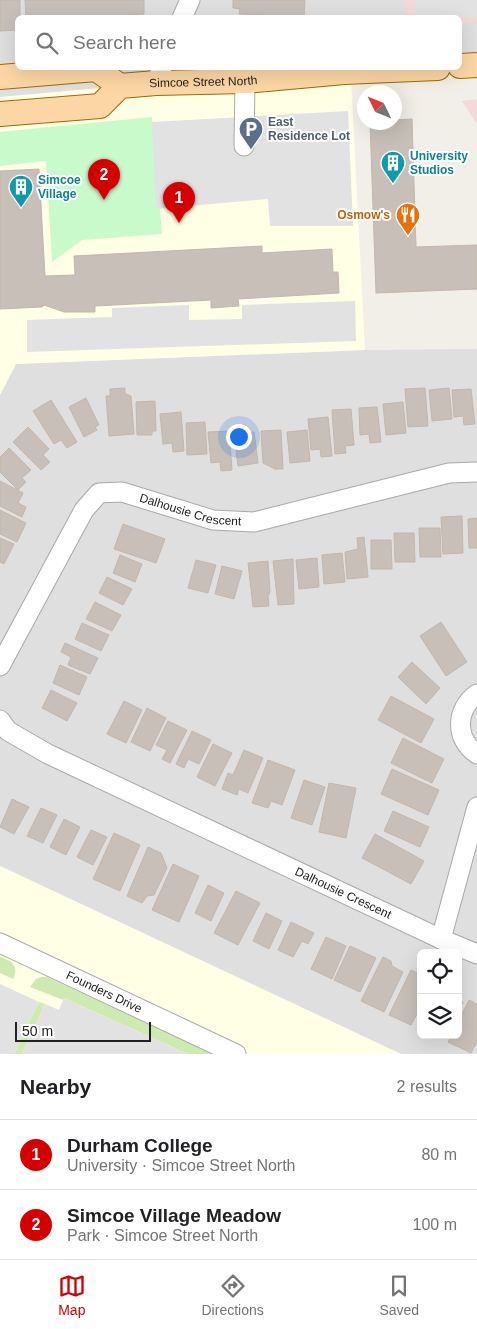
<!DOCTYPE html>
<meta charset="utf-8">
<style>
:root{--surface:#fff;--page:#f2f2f2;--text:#202124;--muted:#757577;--line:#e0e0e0;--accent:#d40000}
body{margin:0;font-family:Arial,sans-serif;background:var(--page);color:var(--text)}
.controls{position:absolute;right:15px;bottom:15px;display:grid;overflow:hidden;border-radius:8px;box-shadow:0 5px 20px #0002}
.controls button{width:45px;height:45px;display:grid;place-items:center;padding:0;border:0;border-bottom:1px solid var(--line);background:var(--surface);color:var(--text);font:25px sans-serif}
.compass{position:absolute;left:357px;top:85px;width:45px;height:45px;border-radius:50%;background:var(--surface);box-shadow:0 5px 20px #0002;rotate:313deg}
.scale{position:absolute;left:15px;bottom:12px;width:136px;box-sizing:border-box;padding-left:5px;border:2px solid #222;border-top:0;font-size:14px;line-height:18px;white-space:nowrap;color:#222;-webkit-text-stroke:4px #fff;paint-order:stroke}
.you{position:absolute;left:238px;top:436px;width:18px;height:18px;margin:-12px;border:4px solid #fff;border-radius:50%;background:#1a73e8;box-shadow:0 0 0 8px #1a73e833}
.badge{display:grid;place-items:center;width:32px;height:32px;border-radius:50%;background:var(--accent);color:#fff;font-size:16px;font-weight:700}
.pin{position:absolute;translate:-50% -41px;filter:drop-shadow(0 1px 2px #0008)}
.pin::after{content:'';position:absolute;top:26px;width:18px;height:15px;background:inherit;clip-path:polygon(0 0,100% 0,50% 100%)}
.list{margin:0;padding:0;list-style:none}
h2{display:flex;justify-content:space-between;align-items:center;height:65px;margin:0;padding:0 20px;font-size:21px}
h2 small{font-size:16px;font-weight:400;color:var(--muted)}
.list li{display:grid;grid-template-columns:32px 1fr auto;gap:15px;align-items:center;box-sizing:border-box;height:70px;padding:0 20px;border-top:1px solid var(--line)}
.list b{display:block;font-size:19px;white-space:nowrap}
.list p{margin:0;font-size:16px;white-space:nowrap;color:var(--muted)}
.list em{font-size:16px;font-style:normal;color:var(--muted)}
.icon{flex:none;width:28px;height:28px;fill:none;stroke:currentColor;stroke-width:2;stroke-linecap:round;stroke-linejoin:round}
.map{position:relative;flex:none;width:477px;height:1054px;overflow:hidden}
.search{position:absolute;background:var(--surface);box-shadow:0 5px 20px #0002;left:15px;right:15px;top:15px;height:55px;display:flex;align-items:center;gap:12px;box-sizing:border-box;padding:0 18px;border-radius:8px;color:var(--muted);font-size:19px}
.sheet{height:205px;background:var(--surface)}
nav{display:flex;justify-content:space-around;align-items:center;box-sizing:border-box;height:70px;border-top:1px solid var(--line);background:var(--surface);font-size:14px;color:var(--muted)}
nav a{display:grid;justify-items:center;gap:2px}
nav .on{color:var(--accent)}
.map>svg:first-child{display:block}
.residential{fill:#e0dfdf;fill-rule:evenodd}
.commercial{fill:#f2dad9}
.education{fill:#ffffe5}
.grass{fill:#cdebb0}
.park{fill:#c8facc}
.parking{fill:#e2e2e2}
.building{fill:#c7bfb8;stroke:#c4b6ab}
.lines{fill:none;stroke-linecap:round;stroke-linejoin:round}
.minor-casing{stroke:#a9a9a9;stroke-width:21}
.major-casing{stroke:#a06b00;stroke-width:26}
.minor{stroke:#fff;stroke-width:19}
.major{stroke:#fcd6a4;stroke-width:24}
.labels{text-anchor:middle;stroke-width:4;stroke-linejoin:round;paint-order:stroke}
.street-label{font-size:12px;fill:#222;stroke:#fff}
.service-label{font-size:12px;font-weight:bold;fill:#4e5e75;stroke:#fff;text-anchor:start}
.culture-label{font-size:12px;font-weight:bold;fill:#0d838f;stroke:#fff;text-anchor:start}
.food-label{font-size:12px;font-weight:bold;fill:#c56008;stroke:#fff;text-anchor:end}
</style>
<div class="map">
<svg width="477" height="1054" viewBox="0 0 477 1054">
<rect width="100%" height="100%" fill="#f2efe9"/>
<g class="residential">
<path d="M 0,0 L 477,0 L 477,67 L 0,102 ZM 18,18 L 460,18 L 460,68 L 18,68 Z"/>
<path d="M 477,349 L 477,1054 L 401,1054 L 0,866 L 0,395 L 16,364 L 365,350 ZM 421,953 L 458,953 L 458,1035 L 421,1035 Z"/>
</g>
<g class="commercial">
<polygon points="404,0 477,0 477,22 460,23 460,18 404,18"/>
<polygon points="477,99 477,124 462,101"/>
</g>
<g class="education">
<polygon points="351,78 365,350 16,364 0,395 0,97 156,83"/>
<polygon points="0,866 401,1054 0,1054"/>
</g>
<g class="grass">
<path d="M 0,957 C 13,961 19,966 13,979 L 0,973 Z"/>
<polygon points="41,977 47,977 213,1054 188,1054 64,998 63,1000 30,987 36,979"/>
<polygon points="39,1002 45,1004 22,1054 14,1054"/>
</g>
<polygon class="park" points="152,117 162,234 82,240 52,262 46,161 0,166 0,132"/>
<g class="parking">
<rect x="415" y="0" width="62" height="17"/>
<polygon points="348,111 353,226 270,226 268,199 156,209 152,122"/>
<polygon points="355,301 356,341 27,352 27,320 112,317 112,308 189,305 189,320 242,319 242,305"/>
<polygon points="0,984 39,1002 14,1054 0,1054"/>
<polygon points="64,998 188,1054 22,1054 45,1004 59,1010"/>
</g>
<g class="building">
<polygon points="0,0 20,0 20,18 18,18 18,30 0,31"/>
<polygon points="25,0 144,0 144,14 125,15 125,18 26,18"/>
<polygon points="233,0 305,0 304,17 239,14 240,9 233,8"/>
<polygon points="412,119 416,247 477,245 477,289 376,293 370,122 394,122 394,120"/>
<polygon points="39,169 45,276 75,275 74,256 262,246 262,253 332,249 333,272 338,272 339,293 238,299 239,306 211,308 211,300 95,306 95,312 64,312 44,305 42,307 0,309 0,171"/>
<polygon points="125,388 125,394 131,396 134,434 109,436 106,396 110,396 110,389"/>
<polygon points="425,388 428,426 408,427 405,389"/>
<polygon points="449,388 452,419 432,421 429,390"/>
<polygon points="471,389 475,424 464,425 463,416 454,417 452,390"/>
<polygon points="86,398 99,425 95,427 97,430 84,437 69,407"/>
<polygon points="51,400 77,442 67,448 61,440 54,444 33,411"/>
<polygon points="155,401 156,431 152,431 152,435 137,435 136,402"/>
<polygon points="403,402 406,433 386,435 383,404"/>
<polygon points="377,407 381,442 370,443 369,434 360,435 359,408"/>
<polygon points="351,409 354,445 345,446 346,453 335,454 332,410"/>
<polygon points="181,412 184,451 173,452 172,443 163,444 160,414"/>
<polygon points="328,417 332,456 321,457 320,449 311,450 308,419"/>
<polygon points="205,422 207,454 187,455 186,423"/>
<polygon points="28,427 49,449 43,455 50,462 41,470 13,442"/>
<polygon points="281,430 283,469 275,469 263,463 261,431"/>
<polygon points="307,430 310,461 290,463 287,432"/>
<polygon points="229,431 232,470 221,471 220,462 211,463 208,432"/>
<polygon points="254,432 258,463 238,466 234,434"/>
<polygon points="9,448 31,470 22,478 26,482 18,490 0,472 0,457"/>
<polygon points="0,481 23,493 18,503 26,507 22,517 0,506"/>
<polygon points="0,510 26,523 17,542 0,534"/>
<polygon points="462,516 463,553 443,554 441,517"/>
<polygon points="477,518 477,548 469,548 468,519"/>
<polygon points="123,524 165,539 156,563 114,549"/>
<polygon points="419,528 440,528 441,557 420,557"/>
<polygon points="394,533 414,533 415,562 395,562"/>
<polygon points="364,537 368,577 347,579 345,552 358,549 357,538"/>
<polygon points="0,538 14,544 4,564 0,562"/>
<polygon points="371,540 391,540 392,569 371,569"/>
<polygon points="342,553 345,582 324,584 322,555"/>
<polygon points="120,555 142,564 135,582 113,573"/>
<polygon points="317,558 319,587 299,589 296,560"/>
<polygon points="293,559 294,604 278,605 273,561"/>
<polygon points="196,560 216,565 208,593 188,588"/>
<polygon points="268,561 270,592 268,596 269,606 253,607 248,563"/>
<polygon points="222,566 242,571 234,599 215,594"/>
<polygon points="107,577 132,589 123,605 99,593"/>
<polygon points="95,602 121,615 112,631 86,619"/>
<polygon points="441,622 467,662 446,676 420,636"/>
<polygon points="82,623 109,635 101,651 75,639"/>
<polygon points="65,643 98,658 90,674 68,665 71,657 61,652"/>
<polygon points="412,662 440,688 426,704 398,677"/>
<polygon points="60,665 87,677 79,695 53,683"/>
<polygon points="51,690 77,703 67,721 42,708"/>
<polygon points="391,696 434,719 421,743 378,720"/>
<polygon points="124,701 142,710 126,743 107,734"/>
<polygon points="147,708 166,718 150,751 131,742"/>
<polygon points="168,721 187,730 170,763 162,759 167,750 156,745"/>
<polygon points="192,731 211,740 199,764 188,759 184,768 176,764"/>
<polygon points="403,738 444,759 432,783 391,763"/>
<polygon points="213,744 232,753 215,786 197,777"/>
<polygon points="244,750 263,758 248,793 239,789 237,795 222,789 228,773 233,775"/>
<polygon points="268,760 295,770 282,805 271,801 268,808 252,803"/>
<polygon points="392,769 439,790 428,815 381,794"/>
<polygon points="304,780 325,787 312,825 291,818"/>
<polygon points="329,783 356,788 346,838 319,832"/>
<polygon points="12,799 29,807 14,834 0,827"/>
<polygon points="41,808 57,815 43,843 27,836"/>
<polygon points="393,811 429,827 420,847 384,831"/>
<polygon points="64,819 80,827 66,855 50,847"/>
<polygon points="91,830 107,837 93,865 77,857"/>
<polygon points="114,833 140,845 120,891 93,879"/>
<polygon points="375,834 424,861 411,884 362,858"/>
<polygon points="148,847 161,853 167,868 154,895 147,896 142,903 127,896"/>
<polygon points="173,864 199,876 179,922 152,910"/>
<polygon points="208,885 224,893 211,921 195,913"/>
<polygon points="236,891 260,903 238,945 214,933"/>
<polygon points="266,913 282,921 269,949 253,941"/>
<polygon points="291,922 314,933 308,944 302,941 293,957 278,950"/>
<polygon points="326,937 346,946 332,979 311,969"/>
<polygon points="350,946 376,958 360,992 334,980"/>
<polygon points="383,957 391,961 392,966 403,972 384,1012 361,1001"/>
<polygon points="411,970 420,974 421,980 421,1006 411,1025 389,1015"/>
<polygon points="458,999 463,1002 458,1013"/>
<polygon points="469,1000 477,1004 477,1042 471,1053 448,1042 452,1035 458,1035 458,1022"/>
</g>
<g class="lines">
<defs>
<g id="minor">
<polyline points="182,18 190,0"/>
<polyline points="156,83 162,68"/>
<polyline points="244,146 245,81"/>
<path id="s1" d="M 0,666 L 84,510 L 99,493 L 122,492 L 213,520 L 254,522 L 449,473 L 477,472"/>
<path d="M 477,694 C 455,710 455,739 477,754"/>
<path id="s2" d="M 0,720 L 8,731 L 48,754 L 441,939 L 477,954"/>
<polyline points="441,939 477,807"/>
<path id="s3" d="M 0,943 L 236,1054"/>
</g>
<g id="major">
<polyline points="460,66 477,65"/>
<polyline points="0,77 96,69 120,86"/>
<path id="s4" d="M 0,114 L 100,106 L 120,86 L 156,83 L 245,81 L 344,72 L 438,68"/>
</g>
</defs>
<use href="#minor" class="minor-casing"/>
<use href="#major" class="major-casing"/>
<use href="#minor" class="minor"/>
<use href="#major" class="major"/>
</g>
<defs>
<symbol id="parking-pin" viewBox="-11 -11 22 30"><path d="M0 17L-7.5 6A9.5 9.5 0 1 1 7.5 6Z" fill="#5c6f8a" stroke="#fff"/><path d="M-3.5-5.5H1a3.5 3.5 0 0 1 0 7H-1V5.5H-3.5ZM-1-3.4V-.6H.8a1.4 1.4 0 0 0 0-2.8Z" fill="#fff"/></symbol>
<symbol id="building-pin" viewBox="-11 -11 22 30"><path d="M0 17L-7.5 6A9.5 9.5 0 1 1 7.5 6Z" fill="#0f9aa8" stroke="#fff"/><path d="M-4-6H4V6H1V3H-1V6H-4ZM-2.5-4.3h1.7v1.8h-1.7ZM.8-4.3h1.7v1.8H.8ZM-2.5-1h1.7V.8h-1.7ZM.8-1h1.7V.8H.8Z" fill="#fff"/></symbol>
<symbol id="restaurant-pin" viewBox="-11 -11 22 30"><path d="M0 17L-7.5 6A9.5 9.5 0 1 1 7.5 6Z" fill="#e8710a" stroke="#fff"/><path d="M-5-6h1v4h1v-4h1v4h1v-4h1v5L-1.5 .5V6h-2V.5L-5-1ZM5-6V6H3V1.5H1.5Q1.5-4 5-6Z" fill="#fff"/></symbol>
</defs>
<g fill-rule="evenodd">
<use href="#parking-pin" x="237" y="115" width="28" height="38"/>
<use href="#building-pin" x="379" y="149" width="28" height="38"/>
<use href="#building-pin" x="7" y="173" width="28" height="38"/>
<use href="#restaurant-pin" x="394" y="201" width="28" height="38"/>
</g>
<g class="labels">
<g class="street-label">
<text dy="4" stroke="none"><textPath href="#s4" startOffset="212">Simcoe Street North</textPath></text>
<text dy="4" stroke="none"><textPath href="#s1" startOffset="294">Dalhousie Crescent</textPath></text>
<text dy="4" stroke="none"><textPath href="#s2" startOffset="386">Dalhousie Crescent</textPath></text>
<text dy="4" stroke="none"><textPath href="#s3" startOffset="115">Founders Drive</textPath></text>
</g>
<g class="service-label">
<text x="268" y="126">East<tspan x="268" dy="14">Residence Lot</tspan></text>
</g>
<g class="culture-label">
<text x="410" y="160">University<tspan x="410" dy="14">Studios</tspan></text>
<text x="38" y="184">Simcoe<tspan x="38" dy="14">Village</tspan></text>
</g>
<g class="food-label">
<text x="390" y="219">Osmow's</text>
</g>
</g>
</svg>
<div class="controls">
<button><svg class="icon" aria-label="locate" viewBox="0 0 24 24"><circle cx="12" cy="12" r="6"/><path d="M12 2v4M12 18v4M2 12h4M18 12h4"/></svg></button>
<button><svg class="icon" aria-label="layers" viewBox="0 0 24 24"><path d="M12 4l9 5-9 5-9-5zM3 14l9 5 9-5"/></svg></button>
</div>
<svg class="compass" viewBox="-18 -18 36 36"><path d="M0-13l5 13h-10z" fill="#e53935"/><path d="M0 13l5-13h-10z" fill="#757577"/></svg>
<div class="scale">50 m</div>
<div class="you"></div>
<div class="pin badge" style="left:179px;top:223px">1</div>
<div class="pin badge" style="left:104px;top:200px">2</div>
<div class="search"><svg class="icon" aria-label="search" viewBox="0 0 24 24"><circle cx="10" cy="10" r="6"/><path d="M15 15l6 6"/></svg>Search here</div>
</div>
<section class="sheet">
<h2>Nearby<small>2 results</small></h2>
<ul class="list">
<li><span class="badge">1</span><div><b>Durham College</b><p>University · Simcoe Street North</p></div><em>80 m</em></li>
<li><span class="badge">2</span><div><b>Simcoe Village Meadow</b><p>Park · Simcoe Street North</p></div><em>100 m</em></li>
</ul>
</section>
<nav>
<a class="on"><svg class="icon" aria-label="map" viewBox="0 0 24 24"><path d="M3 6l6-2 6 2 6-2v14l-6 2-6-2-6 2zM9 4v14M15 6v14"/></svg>Map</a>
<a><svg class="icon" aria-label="directions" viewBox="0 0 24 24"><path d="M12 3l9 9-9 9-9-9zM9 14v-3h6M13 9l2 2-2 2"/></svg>Directions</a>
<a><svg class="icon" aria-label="saved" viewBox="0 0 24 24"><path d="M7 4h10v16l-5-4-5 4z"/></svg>Saved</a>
</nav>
